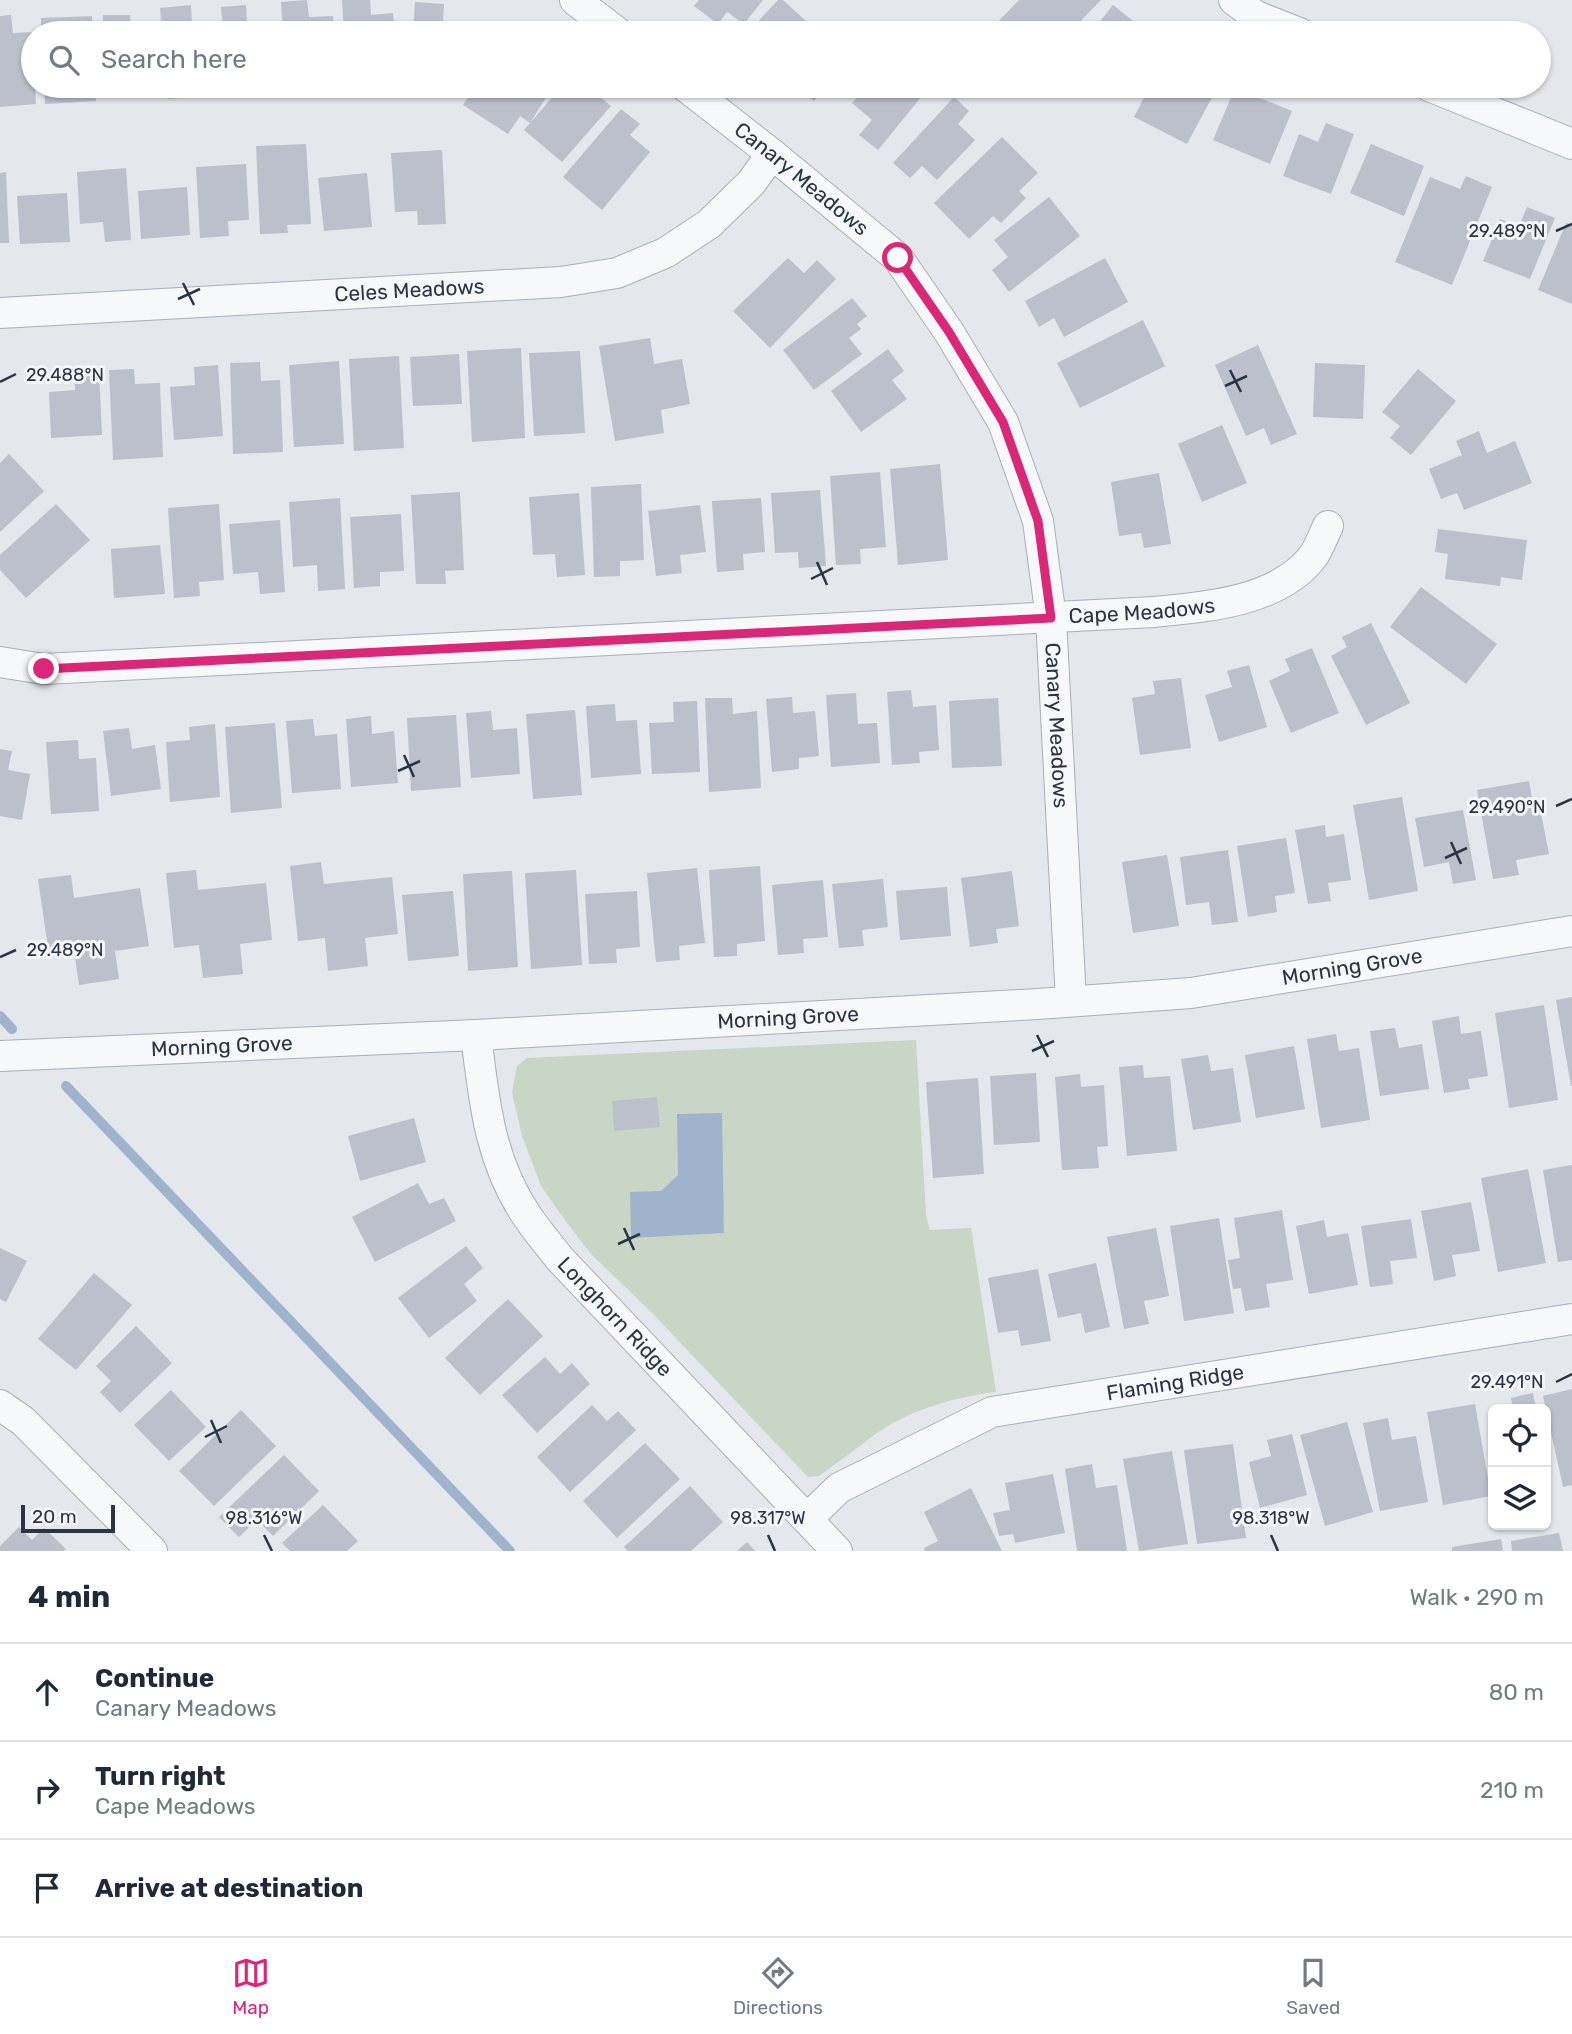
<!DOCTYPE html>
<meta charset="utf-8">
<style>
:root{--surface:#fff;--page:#f6f6f7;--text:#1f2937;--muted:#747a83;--line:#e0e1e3;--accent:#db2777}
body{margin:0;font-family:Rubik,sans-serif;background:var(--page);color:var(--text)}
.controls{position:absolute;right:21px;bottom:21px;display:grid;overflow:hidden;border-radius:10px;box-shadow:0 2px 5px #0004}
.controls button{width:63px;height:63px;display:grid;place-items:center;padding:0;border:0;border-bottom:2px solid var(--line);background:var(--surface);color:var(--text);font:35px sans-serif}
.scale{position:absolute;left:21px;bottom:18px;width:94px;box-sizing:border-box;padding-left:7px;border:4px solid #2b3445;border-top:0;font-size:19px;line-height:24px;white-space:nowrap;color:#2b3445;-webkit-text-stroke:5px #f4f6f9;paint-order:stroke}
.stop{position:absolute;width:21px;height:21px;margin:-16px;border:5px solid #db2777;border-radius:50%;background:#fff}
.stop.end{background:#db2777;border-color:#fff;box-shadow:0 2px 7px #0008}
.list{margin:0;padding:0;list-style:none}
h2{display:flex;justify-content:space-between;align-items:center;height:91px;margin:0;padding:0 28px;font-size:30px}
h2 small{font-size:23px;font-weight:400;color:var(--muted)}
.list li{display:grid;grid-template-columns:46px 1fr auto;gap:21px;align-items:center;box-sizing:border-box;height:98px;padding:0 28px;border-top:2px solid var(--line)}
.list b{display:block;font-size:26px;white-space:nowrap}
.list p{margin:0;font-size:23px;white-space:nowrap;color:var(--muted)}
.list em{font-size:23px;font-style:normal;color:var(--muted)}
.icon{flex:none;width:38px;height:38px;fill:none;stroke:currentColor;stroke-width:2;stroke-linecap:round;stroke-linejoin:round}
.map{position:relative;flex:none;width:1572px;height:1551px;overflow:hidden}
.search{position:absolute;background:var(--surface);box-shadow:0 2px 5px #0004;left:21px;right:21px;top:21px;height:77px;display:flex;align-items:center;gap:18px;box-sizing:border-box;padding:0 24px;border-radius:38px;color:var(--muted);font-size:26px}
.sheet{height:385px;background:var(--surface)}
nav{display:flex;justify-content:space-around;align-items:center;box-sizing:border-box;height:98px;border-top:2px solid var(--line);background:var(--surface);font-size:19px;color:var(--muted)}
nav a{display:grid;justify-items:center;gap:4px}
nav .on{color:var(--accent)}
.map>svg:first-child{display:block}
.green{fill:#c9d6c5}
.water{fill:#9fb4cc}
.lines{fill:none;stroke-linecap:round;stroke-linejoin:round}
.stream{stroke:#9fb4cc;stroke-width:10}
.building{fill:#bbc0ca}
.minor-casing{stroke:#a9aeb7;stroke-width:32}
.minor{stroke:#f7f8fa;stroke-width:30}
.route{stroke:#db2777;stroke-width:9}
.ticks{fill:none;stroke:#2b3445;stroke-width:2.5}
.labels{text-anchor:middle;stroke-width:6;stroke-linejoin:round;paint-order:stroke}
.street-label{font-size:21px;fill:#2b3445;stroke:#f4f6f9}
.ticks-label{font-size:18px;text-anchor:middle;fill:#2b3445;stroke:#f4f6f9;stroke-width:6;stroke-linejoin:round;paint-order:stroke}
</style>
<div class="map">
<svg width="1572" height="1551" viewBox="0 0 1572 1551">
<rect width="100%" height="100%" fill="#e4e7ec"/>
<path class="green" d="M 916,1040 L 926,1215 L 930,1230 L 971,1228 L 996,1392 C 955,1397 912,1409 877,1433 C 858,1447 839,1462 819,1476 L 808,1477 L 652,1313 L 591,1254 L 567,1223 L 541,1186 L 522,1136 L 512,1092 L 517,1066 L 527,1058 Z"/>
<polygon class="water" points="722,1113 724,1233 631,1238 630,1192 661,1191 678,1175 677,1114"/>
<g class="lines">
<g class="stream">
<polyline points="0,1016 12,1029"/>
<polyline points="66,1086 510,1551"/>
</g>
</g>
<g class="building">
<polygon points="307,0 309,17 333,16 334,33 283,33 281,2"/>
<polygon points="342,0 370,0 371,15 393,13 395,33 344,33"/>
<polygon points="699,0 763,0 744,24 727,12 718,24 694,6"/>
<polygon points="778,0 783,0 817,31 816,33 747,33"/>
<polygon points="1019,0 1101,0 1069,33 997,33 992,28"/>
<polygon points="415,2 444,4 443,21 464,22 464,33 413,33"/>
<polygon points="191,5 192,24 211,22 212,33 162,33 160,8"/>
<polygon points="246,5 247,23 272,21 273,33 223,33 221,7"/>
<polygon points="1113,5 1148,33 1091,33"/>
<polygon points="11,15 13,33 32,32 33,86 35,86 36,104 0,107 0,16"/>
<polygon points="103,15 130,15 131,28 154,27 154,33 103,33"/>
<polygon points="92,16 93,33 41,33 41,18"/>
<polygon points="44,86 95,86 96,101 45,104"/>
<polygon points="167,86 216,86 217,95 168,99"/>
<polygon points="287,86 338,86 338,90 288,93"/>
<polygon points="410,86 461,86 460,96 410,93"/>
<polygon points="476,86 534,86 533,87 547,96 530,123 520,116 508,134 463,105"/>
<polygon points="562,86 577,97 587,86 611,106 562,162 524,130"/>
<polygon points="794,86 826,86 814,101"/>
<polygon points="832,86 851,86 844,95"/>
<polygon points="867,86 910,86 922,96 878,150 859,135 872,120 852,103"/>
<polygon points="1150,86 1218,86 1187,144 1134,117"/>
<polygon points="1235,88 1292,111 1270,164 1213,140"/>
<polygon points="954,97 969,111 958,124 975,140 937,180 922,166 910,178 893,163"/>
<polygon points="621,109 640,124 630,135 650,152 602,210 563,177"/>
<polygon points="1326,123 1354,134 1331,194 1283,176 1299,134 1318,142"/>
<polygon points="1002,137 1038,173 1019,191 1026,198 1001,223 993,216 969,239 934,203"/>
<polygon points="306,144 311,224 287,225 288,233 260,234 256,146"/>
<polygon points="1371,144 1424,166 1404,216 1350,193"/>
<polygon points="442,150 446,224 418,225 417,211 395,212 391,153"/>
<polygon points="246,164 249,220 228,221 229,236 200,238 196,167"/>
<polygon points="126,168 131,240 105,242 103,222 80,224 77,172"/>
<polygon points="6,172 9,243 0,243 0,173"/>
<polygon points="367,173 372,227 324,231 318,178"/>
<polygon points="1466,176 1492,187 1452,285 1395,262 1430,177 1460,189"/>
<polygon points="187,187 190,235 141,239 138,191"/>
<polygon points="67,193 70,242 20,244 17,196"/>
<polygon points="1049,197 1080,236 1009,292 992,270 1008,257 994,240"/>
<polygon points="1527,207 1555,218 1530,279 1483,261 1500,219 1519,226"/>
<polygon points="1566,223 1572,225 1572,304 1538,290"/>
<polygon points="788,258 804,273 817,260 836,279 770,348 733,311"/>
<polygon points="1105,258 1128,302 1064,337 1054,318 1039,327 1025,301"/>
<polygon points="852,298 867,316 857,324 861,329 849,338 862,354 814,390 783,350"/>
<polygon points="1143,320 1165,366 1080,408 1057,363"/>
<polygon points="650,338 654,364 682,359 690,404 661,410 664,433 615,441 599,346"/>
<polygon points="1258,345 1297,434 1271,445 1264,428 1246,436 1215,365"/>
<polygon points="521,348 525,438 472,442 467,351"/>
<polygon points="888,349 904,371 892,380 907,399 861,432 831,391"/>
<polygon points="580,351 585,433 534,436 529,353"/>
<polygon points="459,354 462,404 413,406 410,357"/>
<polygon points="399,356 404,448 354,451 349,359"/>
<polygon points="339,361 344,444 294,447 289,365"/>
<polygon points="260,362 261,381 280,380 283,452 233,454 230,363"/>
<polygon points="1315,363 1365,365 1363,419 1313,417"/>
<polygon points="218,365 223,436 174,440 170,387 195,385 194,367"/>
<polygon points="134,369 135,384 160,383 163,457 113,460 109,370"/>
<polygon points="1418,369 1456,401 1411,455 1390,438 1400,426 1382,412"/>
<polygon points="99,370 102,435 51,438 49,392 75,390 74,371"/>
<polygon points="1222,425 1247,483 1202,502 1178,444"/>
<polygon points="1479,431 1487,453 1515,441 1532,483 1464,510 1457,493 1441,499 1429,469 1462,455 1456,441"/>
<polygon points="9,454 44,491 0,532 0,463"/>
<polygon points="940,464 948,560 898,565 890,469"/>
<polygon points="880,472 886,547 860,549 861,564 836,565 830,476"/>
<polygon points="1159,473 1171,544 1144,548 1141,533 1119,536 1111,482"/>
<polygon points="641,484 644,560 620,561 620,576 594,577 591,487"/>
<polygon points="820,490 826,566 799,568 798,552 775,553 771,493"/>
<polygon points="460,492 464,570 445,571 446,584 416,584 411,495"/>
<polygon points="579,493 585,575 557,577 555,554 533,555 529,497"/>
<polygon points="340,498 345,589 318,591 317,565 293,567 289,502"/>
<polygon points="761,498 765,552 743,554 744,570 717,572 712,501"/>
<polygon points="56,504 90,540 26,598 0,570 0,555"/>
<polygon points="219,504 224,580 199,582 200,596 174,598 168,508"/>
<polygon points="700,505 706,552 680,555 682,573 656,576 648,511"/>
<polygon points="401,514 404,571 380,572 380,586 354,588 350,517"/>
<polygon points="280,520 285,592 260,594 258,572 233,574 229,524"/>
<polygon points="1438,529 1527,540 1522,580 1501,577 1500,586 1445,579 1448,554 1435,552"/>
<polygon points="160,545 165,594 114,598 111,549"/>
<polygon points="1421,587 1497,644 1466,684 1390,627"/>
<polygon points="1371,623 1410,703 1366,725 1331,656 1347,647 1342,637"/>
<polygon points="1312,648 1339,713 1291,733 1269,681 1290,671 1285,659"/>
<polygon points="1249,665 1267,727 1219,742 1205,695 1232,687 1227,671"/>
<polygon points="1181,678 1191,748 1140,755 1132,698 1155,694 1153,681"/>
<polygon points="911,690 913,707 936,705 939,750 919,752 920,763 892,765 887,692"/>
<polygon points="856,693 858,724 877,723 880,763 831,767 826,695"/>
<polygon points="792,697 793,713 815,711 819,756 799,758 799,769 772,772 766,699"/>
<polygon points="705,698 732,698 733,714 757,711 761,788 709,792"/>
<polygon points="998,698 1002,766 952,768 949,701"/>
<polygon points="697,701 700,772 652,774 649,723 674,722 673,702"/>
<polygon points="615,704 616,721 637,720 641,774 591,778 586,706"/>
<polygon points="575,710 582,795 533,799 526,714"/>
<polygon points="491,711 493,730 517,728 520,774 471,778 466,713"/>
<polygon points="456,715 461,787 411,791 407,718"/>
<polygon points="371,716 372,734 394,731 398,783 351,787 346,719"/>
<polygon points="313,719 315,736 337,734 341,789 292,793 286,721"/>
<polygon points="275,723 282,808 231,813 225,727"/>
<polygon points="215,724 220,797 170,802 166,742 190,740 189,727"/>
<polygon points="129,728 132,749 155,745 161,789 111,796 103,731"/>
<polygon points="78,740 79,759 96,758 99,811 51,814 46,742"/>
<polygon points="0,749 12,751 8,770 30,774 22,820 0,816"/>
<polygon points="1529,781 1534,809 1540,808 1549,854 1516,860 1519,875 1493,879 1477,790"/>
<polygon points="1402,797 1418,891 1369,900 1353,805"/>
<polygon points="1463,810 1476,880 1453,884 1449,862 1424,867 1415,818"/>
<polygon points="1325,825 1326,837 1344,834 1351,880 1328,883 1331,901 1308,904 1295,830"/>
<polygon points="1286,838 1295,893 1275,896 1277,912 1248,917 1237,846"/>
<polygon points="1228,850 1238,922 1212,925 1209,902 1186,905 1180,857"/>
<polygon points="1167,855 1179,926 1133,933 1122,862"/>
<polygon points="321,862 324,884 392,877 398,934 365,938 368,966 328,971 325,938 298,941 290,866"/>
<polygon points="760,866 765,941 737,944 737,956 714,957 709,870"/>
<polygon points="697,868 705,943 679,946 680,960 656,962 647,873"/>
<polygon points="196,870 198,890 266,883 272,940 240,944 243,974 203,978 199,945 174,948 166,873"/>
<polygon points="576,870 582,965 531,969 525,873"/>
<polygon points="512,871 518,967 468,971 463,874"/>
<polygon points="1012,871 1019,926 996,929 998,943 970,947 961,878"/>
<polygon points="71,875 74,898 140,888 149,946 115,951 119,979 79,985 74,951 49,955 38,879"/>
<polygon points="883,879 888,927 862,930 864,946 839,948 832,884"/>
<polygon points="823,880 828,937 803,939 804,953 778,955 772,885"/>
<polygon points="947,887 951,936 900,940 896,891"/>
<polygon points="453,891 459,956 408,961 402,895"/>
<polygon points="637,891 640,947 616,949 617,963 589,964 585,894"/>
<polygon points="1572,997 1572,1086 1571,1086 1556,1000"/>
<polygon points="1544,1005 1558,1100 1509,1108 1495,1013"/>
<polygon points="1459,1016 1461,1034 1481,1031 1488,1076 1468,1079 1470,1089 1444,1093 1432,1021"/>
<polygon points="1395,1028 1399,1048 1422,1044 1429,1089 1380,1096 1370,1031"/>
<polygon points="1336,1034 1339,1051 1359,1048 1370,1120 1321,1128 1307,1039"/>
<polygon points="1294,1046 1305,1109 1256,1118 1245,1055"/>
<polygon points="1208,1055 1211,1071 1233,1068 1241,1122 1193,1130 1181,1059"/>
<polygon points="1143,1065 1144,1078 1170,1076 1177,1151 1127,1156 1119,1067"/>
<polygon points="1036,1073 1040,1142 994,1145 990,1076"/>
<polygon points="1080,1074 1081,1087 1104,1085 1108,1146 1097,1147 1099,1168 1062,1170 1055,1077"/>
<polygon points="978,1078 984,1174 933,1178 926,1082"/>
<polygon points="657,1097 660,1127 614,1131 612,1101"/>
<polygon points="414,1118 426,1162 360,1181 348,1136"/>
<polygon points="1572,1165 1572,1260 1558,1262 1543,1170"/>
<polygon points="1528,1169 1546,1263 1498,1272 1481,1178"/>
<polygon points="418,1183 429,1204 444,1198 456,1221 375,1262 352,1217"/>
<polygon points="1471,1202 1480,1251 1452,1255 1456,1276 1434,1281 1421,1211"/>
<polygon points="1282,1210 1293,1280 1266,1284 1270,1307 1245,1311 1241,1288 1233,1289 1228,1260 1240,1258 1234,1218"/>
<polygon points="1219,1218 1234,1313 1184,1321 1170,1226"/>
<polygon points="1411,1219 1417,1258 1390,1261 1393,1284 1370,1287 1361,1226"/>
<polygon points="1324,1220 1327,1237 1348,1233 1358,1285 1309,1294 1296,1226"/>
<polygon points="1156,1228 1169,1296 1144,1301 1149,1324 1124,1329 1107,1237"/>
<polygon points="466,1246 483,1268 464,1284 477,1301 429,1338 398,1298"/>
<polygon points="0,1248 27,1261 6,1302 0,1299"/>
<polygon points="1096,1263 1110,1327 1085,1333 1081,1313 1058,1318 1048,1274"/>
<polygon points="1038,1269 1051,1341 1021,1346 1018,1330 998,1333 988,1278"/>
<polygon points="94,1273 132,1305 76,1370 38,1339"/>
<polygon points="508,1299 543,1336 480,1395 445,1358"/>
<polygon points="136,1326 172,1363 120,1413 100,1392 111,1381 96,1366"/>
<polygon points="545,1357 560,1374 572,1363 590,1384 537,1433 502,1395"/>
<polygon points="1572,1389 1572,1485 1563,1487 1543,1396"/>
<polygon points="171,1390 206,1427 169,1461 134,1425"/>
<polygon points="1533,1393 1536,1409 1513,1409 1511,1398"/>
<polygon points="1475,1404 1491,1496 1443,1505 1427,1412"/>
<polygon points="592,1405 607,1421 618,1411 636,1430 570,1492 537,1457"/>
<polygon points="241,1410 276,1446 214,1506 179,1471"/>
<polygon points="1388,1418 1392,1440 1416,1436 1428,1502 1380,1511 1363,1423"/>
<polygon points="1347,1422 1373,1512 1325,1526 1300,1435"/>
<polygon points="1292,1434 1307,1495 1260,1508 1249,1462 1271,1456 1267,1440"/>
<polygon points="645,1443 680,1479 617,1538 583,1501"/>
<polygon points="1233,1444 1246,1538 1197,1544 1184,1450"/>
<polygon points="1172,1451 1188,1544 1139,1551 1123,1459"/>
<polygon points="284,1455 319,1491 273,1536 257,1520 239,1537 219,1517"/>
<polygon points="1092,1464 1096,1488 1117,1485 1127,1551 1077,1551 1065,1469"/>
<polygon points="1053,1474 1065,1533 1015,1543 1013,1534 999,1536 993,1513 1010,1510 1005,1483"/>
<polygon points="690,1486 723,1522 691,1551 628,1551 624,1547"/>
<polygon points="971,1488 1002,1551 925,1551 924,1548 938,1541 924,1512"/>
<polygon points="323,1505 358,1541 347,1551 290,1551 282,1543"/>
<polygon points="19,1527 32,1540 44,1528 66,1549 64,1551 0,1551 0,1546"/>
<polygon points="1559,1533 1563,1551 1512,1551 1511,1541"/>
<polygon points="1501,1539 1503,1551 1452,1551 1452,1547"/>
<polygon points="747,1542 755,1551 737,1551"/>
</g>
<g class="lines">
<defs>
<g id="minor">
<polyline points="575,0 618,33"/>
<polyline points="1234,0 1256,16 1299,33"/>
<path id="s1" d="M 685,86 L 772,154 L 898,258 L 949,332 L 1003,422 L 1038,521 L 1051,618 L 1071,1001"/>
<polyline points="1429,86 1572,144"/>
<path id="s2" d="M 0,313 L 561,282 L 617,273 L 665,253 L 709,224 L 751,183 L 772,154"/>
<path id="s3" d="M 0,662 L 44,669 L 1154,612 C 1206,607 1275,602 1311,559 C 1318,551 1323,536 1328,526"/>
<path id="s4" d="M 476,1035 C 484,1100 489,1160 527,1216 C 537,1231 549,1245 560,1259 L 837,1551"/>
<path id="s5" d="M 0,1056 L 476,1035 L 1038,1004 L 1191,993 L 1572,931"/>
<polyline points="0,1405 23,1421 152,1551"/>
<path id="s6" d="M 807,1519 L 839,1488 L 992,1412 L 1572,1319"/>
</g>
</defs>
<use href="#minor" class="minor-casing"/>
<use href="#minor" class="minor"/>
</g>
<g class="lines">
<polyline class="route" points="44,669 1051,618 1038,521 1003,422 949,332 898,258"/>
</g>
<path class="ticks" d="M 1556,231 L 1572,224M 183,283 L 194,305M 178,299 L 200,289M 1230,370 L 1241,392M 0,382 L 16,374M 1225,386 L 1247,376M 817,562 L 827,585M 811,579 L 833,568M 404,755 L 414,777M 398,771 L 420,761M 1556,806 L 1572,799M 1451,842 L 1461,864M 1445,858 L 1467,848M 0,957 L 16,950M 1037,1035 L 1048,1057M 1032,1051 L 1054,1041M 624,1228 L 634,1250M 618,1244 L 640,1234M 1556,1382 L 1572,1374M 211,1420 L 221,1443M 205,1437 L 227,1426M 264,1535 L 272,1551M 768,1535 L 775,1551M 1271,1535 L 1278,1551"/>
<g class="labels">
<g class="street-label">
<text dy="7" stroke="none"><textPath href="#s1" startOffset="149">Canary Meadows</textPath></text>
<text dy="7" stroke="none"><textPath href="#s2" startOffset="410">Celes Meadows</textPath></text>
<text dy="7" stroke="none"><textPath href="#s3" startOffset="1144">Cape Meadows</textPath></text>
<text dy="7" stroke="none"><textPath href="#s1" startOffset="779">Canary Meadows</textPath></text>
<text dy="7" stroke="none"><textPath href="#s5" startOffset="1356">Morning Grove</textPath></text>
<text dy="7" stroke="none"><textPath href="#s5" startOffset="789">Morning Grove</textPath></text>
<text dy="7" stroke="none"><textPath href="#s5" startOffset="222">Morning Grove</textPath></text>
<text dy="7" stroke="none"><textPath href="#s4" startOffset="324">Longhorn Ridge</textPath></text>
<text dy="7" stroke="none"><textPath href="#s6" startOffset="401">Flaming Ridge</textPath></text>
</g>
</g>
<g class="ticks-label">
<text x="1507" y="237">29.489°N</text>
<text x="65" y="381">29.488°N</text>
<text x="1507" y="813">29.490°N</text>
<text x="65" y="956">29.489°N</text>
<text x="1507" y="1388">29.491°N</text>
<text x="264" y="1524">98.316°W</text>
<text x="768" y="1524">98.317°W</text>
<text x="1271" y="1524">98.318°W</text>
</g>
</svg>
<div class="controls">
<button><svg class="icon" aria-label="locate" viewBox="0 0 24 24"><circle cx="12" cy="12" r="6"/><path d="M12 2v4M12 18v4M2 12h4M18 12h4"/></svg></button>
<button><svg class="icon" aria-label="layers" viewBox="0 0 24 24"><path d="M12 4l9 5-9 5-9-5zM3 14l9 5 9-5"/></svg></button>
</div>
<div class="scale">20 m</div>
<div class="stop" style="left:898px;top:258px"></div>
<div class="stop end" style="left:44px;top:669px"></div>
<div class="search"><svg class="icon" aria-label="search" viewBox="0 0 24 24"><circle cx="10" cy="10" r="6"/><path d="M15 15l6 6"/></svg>Search here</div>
</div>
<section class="sheet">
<h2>4 min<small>Walk · 290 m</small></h2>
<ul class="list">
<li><svg class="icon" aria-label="ahead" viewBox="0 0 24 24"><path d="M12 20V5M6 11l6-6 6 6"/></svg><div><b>Continue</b><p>Canary Meadows</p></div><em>80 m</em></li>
<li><svg class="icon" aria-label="right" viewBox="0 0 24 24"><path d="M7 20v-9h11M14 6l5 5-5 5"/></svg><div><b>Turn right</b><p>Cape Meadows</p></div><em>210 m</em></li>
<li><svg class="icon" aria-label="arrive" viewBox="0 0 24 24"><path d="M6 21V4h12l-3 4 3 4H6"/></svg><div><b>Arrive at destination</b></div></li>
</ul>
</section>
<nav>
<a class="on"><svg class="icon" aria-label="map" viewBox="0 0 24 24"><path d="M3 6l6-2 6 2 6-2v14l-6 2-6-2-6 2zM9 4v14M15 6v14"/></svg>Map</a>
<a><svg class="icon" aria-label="directions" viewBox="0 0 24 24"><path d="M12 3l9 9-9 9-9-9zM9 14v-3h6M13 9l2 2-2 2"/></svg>Directions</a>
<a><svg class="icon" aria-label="saved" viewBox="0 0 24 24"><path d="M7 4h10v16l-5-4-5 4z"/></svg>Saved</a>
</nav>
